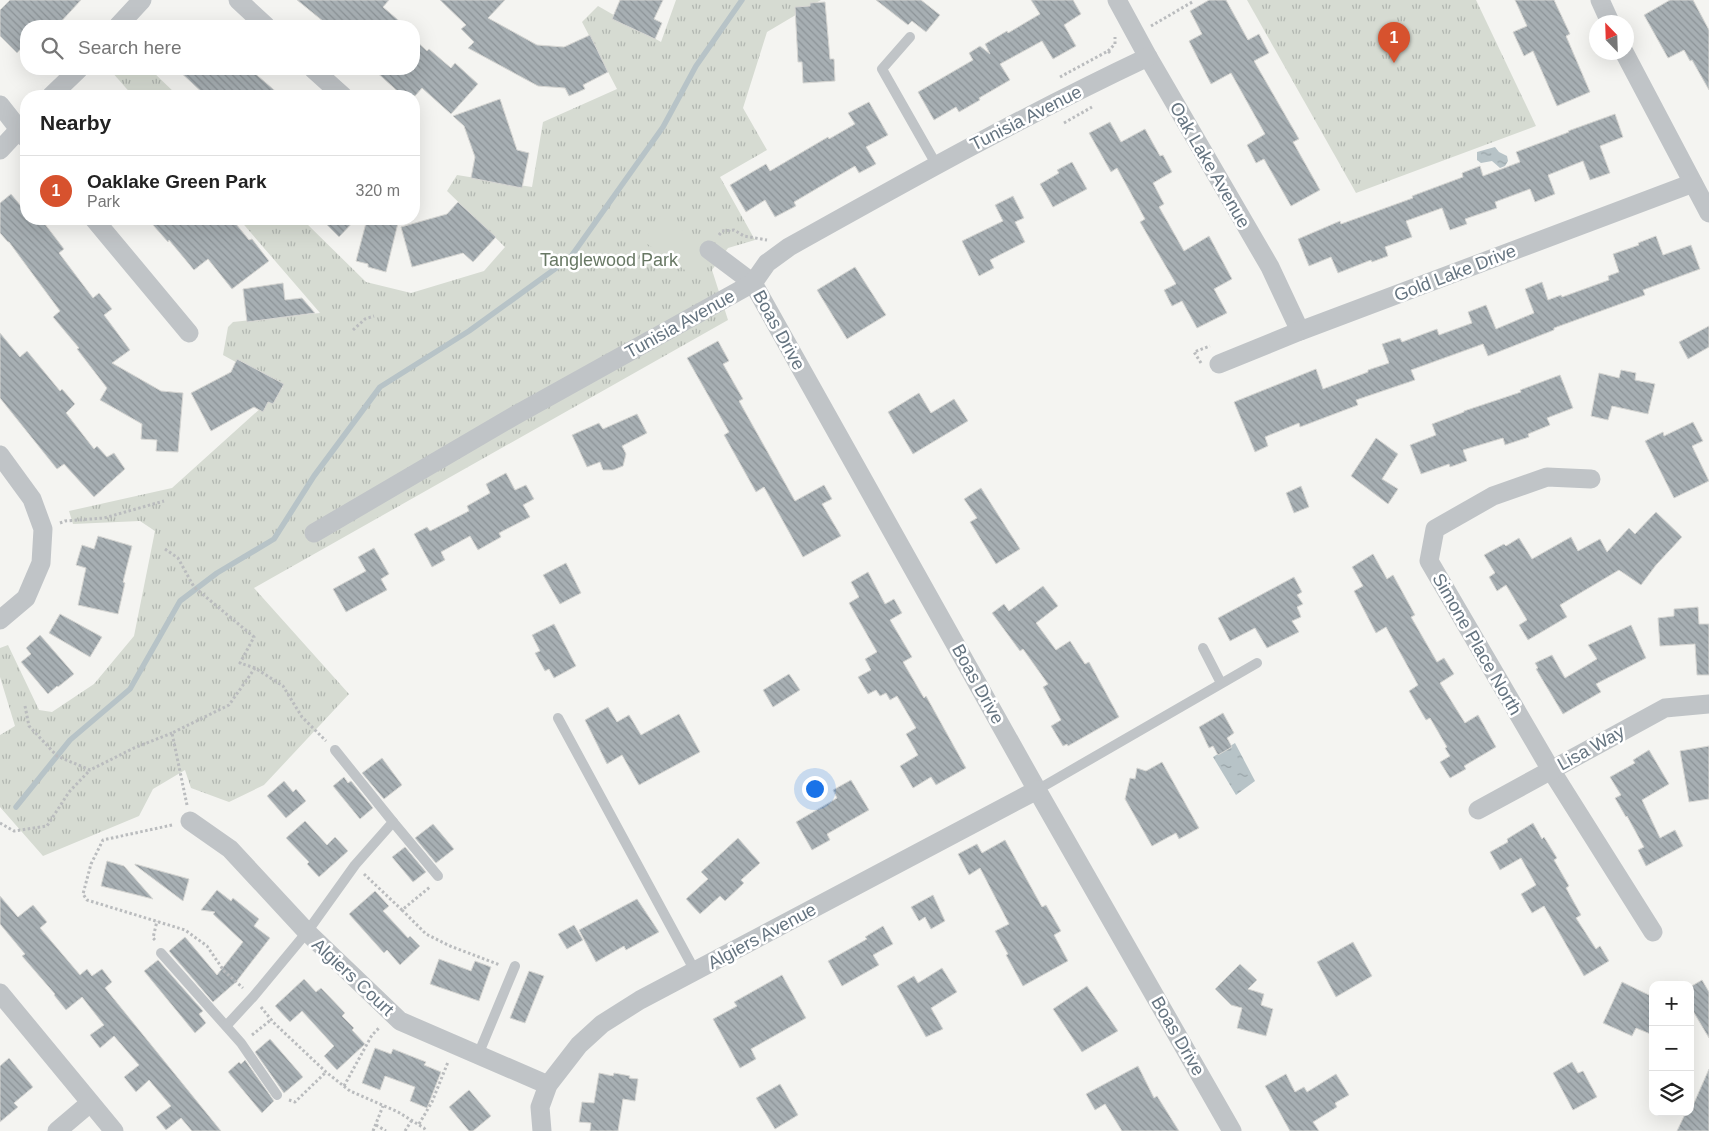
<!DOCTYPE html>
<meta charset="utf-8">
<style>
:root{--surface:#fff;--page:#f6f6f6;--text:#222;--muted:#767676;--line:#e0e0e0;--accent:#d7522e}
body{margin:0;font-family:Arial,sans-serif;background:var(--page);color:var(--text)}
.controls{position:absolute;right:15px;bottom:15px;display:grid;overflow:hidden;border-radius:10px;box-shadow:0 5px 20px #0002}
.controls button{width:45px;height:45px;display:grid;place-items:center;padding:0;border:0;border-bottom:1px solid var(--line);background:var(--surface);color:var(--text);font:25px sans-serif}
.compass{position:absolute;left:1589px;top:15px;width:45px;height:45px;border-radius:50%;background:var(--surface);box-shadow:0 5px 20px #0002;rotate:337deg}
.you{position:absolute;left:814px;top:788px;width:18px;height:18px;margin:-12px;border:4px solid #fff;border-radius:50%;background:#1a73e8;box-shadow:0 0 0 8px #1a73e833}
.badge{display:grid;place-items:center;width:32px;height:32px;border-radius:50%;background:var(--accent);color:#fff;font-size:16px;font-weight:700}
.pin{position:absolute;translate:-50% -41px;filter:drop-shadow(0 1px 2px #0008)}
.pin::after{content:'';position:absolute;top:26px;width:18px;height:15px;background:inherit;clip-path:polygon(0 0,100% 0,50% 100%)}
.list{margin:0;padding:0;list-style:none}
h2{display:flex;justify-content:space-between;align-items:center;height:65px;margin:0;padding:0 20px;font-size:21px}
h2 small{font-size:16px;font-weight:400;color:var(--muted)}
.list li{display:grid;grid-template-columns:32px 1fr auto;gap:15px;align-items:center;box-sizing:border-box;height:70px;padding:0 20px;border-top:1px solid var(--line)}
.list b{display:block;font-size:19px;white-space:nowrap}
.list p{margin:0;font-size:16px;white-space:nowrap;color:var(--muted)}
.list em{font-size:16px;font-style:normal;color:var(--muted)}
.icon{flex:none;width:28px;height:28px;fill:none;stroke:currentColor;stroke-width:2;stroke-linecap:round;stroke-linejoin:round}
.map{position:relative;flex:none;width:1709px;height:1131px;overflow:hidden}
.search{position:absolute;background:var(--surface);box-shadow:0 5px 20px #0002;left:20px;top:20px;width:400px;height:55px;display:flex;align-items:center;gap:12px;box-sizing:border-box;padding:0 18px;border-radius:20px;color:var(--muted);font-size:19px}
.panel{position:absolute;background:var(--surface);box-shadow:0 5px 20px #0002;left:20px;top:90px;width:400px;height:135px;border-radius:20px}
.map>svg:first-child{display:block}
.grass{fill:url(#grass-tufts)}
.garden{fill:#d6dbd2}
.water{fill:url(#water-ripples)}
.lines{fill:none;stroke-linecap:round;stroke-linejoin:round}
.stream{stroke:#b7c3c7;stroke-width:5.5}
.building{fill:url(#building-back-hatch);stroke:#d6d6d3}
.path{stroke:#babcbe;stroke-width:3;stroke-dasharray:2.5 2.5;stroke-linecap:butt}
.lane{stroke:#c0c4c7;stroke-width:10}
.street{stroke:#c0c4c7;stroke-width:19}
.labels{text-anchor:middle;stroke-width:5;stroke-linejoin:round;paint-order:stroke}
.street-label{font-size:18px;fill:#657480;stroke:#fff}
.park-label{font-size:18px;fill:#687864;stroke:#fff}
</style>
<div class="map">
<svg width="1709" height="1131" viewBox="0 0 1709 1131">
<defs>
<pattern id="grass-tufts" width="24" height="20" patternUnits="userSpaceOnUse" patternTransform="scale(1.25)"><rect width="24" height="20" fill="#d6dbd2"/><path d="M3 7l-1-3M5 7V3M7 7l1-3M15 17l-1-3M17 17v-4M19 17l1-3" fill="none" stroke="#b1b6b0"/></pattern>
<pattern id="water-ripples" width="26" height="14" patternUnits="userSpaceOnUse" patternTransform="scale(1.25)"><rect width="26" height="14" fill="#b7c3c7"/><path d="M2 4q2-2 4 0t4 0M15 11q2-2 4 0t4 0" fill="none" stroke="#98a3a7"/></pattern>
<pattern id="building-back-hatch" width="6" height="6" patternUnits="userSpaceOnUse" patternTransform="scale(1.25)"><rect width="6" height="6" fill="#a7afb3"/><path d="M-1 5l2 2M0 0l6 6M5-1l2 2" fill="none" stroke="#8c9397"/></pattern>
</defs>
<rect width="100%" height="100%" fill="#f4f4f1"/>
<g class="grass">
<polygon points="676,0 821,0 767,32 743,108 767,150 720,177 755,240 728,248 712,270 728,320 254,588 349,694 264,785 229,802 191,788 185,770 153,789 139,816 43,856 0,807 0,735 15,726 0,677 0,648 8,645 39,710 52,712 94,684 134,636 155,531 140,521 73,524 69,511 172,488 283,388 223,355 228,327 233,322 320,313 239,219 302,219 366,282 411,293 484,271 505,247 447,191 457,175 532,187 543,122 617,89 582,22 598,6 661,42"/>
<polygon points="1247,0 1476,0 1536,126 1356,193"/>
<polygon points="113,69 150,69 178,96 133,96 111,71"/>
</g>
<polygon class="garden" points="661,216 714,252 695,277 643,241"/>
<g class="water">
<polygon points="1495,147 1499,152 1507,156 1508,161 1505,166 1500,168 1492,161 1481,163 1477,160 1477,152"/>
<polygon points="1235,743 1255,781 1236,795 1213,757"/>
</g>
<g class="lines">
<polyline class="stream" points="16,807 70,740 130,689 180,601 217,573 274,539 314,476 380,387 469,331 570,258 663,127 696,66 742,0"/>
</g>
<g class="building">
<polygon points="10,0 81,0 57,26 26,26 26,43 17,53 0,36 0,10"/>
<polygon points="297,0 389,0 383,7 405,26 329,26"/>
<polygon points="440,0 505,0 488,18 537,45 564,47 590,35 608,72 583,85 585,89 569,96 565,88 538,86 468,48 474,42 461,29 466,25"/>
<polygon points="620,0 663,0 654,19 662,23 655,39 612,19"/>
<polygon points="876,0 921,0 940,15 926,32 912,21 908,25"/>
<polygon points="1031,0 1073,0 1081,14 1064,25 1076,46 1053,59 1042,41 1000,64 1010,80 979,98 980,100 959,112 956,107 934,120 918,92 973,60 969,53 980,46 990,54 985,44 1007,31 1008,33 1040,14"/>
<polygon points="1209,0 1226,0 1248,40 1259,34 1269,53 1254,61 1299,139 1293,142 1320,190 1291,206 1264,159 1256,163 1247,145 1265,134 1231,73 1211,84 1189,41 1202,34 1190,11"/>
<polygon points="1515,0 1554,0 1570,34 1566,36 1590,92 1557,106 1533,51 1524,56 1513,32 1527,26"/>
<polygon points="1670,0 1693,0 1709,30 1709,90 1692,60 1690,61 1684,50 1668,58 1644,15"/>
<polygon points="825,2 830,59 834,59 835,81 803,83 802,62 798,62 795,7 810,6 810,3"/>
<polygon points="414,39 427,51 429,49 451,68 455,63 478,84 451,114 422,88 415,96 403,96 373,69 414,69"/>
<polygon points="177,69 250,69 281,96 206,96"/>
<polygon points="500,99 517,150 529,153 522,188 471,178 475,157 464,126 453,116"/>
<polygon points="869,102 888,135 866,147 876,164 859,173 855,166 794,202 796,206 775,217 765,200 746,212 730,185 766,164 770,171 828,137 829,139 855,124 848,113"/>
<polygon points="1615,114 1623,137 1600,146 1610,173 1590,180 1583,161 1548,175 1555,194 1535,202 1530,189 1495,202 1497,208 1465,219 1467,224 1450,230 1442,208 1406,221 1412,237 1385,247 1388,256 1372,262 1371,260 1338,273 1331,257 1309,266 1298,239 1340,221 1341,224 1413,198 1412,196 1463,177 1462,173 1480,166 1483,176 1520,162 1516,152 1569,132 1568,131"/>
<polygon points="1110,122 1121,142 1145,129 1160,156 1163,155 1172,172 1153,183 1164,204 1159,207 1184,251 1209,236 1232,279 1214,289 1227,313 1197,328 1182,301 1172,306 1164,290 1176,284 1140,222 1145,219 1117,168 1111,172 1089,133"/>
<polygon points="1072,162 1087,189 1053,207 1040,184 1059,173 1057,170"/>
<polygon points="11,194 26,212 26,219 41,219 64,249 59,253 93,298 99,293 112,309 104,315 130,350 112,363 161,391 183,393 178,452 156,451 157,440 141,439 142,424 100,400 107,388 77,349 79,348 53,317 60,311 9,242 8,242 0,233 0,203"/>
<polygon points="1013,196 1024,218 1015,222 1025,242 990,260 994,268 979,276 962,241 1003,221 995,205"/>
<polygon points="458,202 496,237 473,262 463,253 412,267 401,227 447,214"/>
<polygon points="161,219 232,219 249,240 252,239 269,261 232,289 208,259 194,270 169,240 168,242 153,225"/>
<polygon points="321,219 356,219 339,237"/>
<polygon points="367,219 383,219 398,223 386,272 368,267 368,264 356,261"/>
<polygon points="1656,236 1663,255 1691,245 1700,269 1643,290 1645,295 1554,328 1554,330 1488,356 1483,344 1411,370 1415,380 1356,400 1358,405 1300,427 1299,423 1265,437 1268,446 1255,452 1234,402 1316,369 1323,389 1368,372 1368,370 1389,363 1382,344 1400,338 1402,342 1437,329 1439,335 1472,323 1468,312 1486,305 1496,329 1534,313 1525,289 1542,282 1548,300 1561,295 1562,297 1609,280 1608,276 1619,272 1613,254 1639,245 1638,243"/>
<polygon points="855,267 886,315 847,339 817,290"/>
<polygon points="283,283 285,300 302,298 315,313 247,322 243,289"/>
<polygon points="1709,326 1709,347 1688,359 1679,342"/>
<polygon points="0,333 20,357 27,351 60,391 62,389 75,404 66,413 94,449 97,446 107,457 114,453 125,469 94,497 64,464 57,469 0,398"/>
<polygon points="718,341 729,361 723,364 743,399 739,401 795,501 824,485 832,499 822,504 841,536 803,557 764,487 756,492 724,435 729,432 687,358"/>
<polygon points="237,359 284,384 273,404 268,402 263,412 254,407 211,431 191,393 231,372"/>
<polygon points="1621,370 1636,373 1635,380 1655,384 1648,414 1612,406 1608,420 1591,416 1599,373 1619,378"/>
<polygon points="1560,375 1573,408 1547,418 1550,425 1528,434 1529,437 1505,445 1503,438 1463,450 1467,461 1450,467 1449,464 1421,474 1410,445 1436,435 1432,424 1464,412 1464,411 1521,392 1520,390"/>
<polygon points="919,393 931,413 954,399 968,421 913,454 888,412"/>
<polygon points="637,414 647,433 622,446 626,454 623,466 613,470 603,470 600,462 587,467 572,435 599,423 603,429"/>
<polygon points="1693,422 1703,441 1692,446 1709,481 1674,498 1645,441 1663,432 1664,436"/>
<polygon points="1376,438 1398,454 1382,479 1398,489 1388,504 1351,476"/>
<polygon points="506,473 515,490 526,485 534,499 523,505 530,517 499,533 501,537 478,550 470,536 441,552 445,560 432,567 414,534 427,527 430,531 469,511 467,506 490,493 486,484"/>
<polygon points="1301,486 1309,507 1294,513 1286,493"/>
<polygon points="981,488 1020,549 996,564 970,522 977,518 964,499"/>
<polygon points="1656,512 1682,537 1656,565 1641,585 1619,570 1560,605 1567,617 1528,640 1519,625 1527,620 1506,585 1497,591 1489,577 1495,573 1484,555 1504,544 1506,546 1519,538 1532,559 1571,537 1578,551 1600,539 1607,552 1629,528 1635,534"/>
<polygon points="98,536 132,546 123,582 125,583 118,614 78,605 86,568 76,565 82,545 94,549"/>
<polygon points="374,548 389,574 381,579 387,590 346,612 333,589 366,571 358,557"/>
<polygon points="1373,554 1387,579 1393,575 1415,615 1411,617 1437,662 1444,658 1454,674 1440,683 1465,723 1478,715 1496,747 1464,766 1466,769 1450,778 1440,762 1450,756 1445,748 1447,747 1430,718 1426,720 1409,691 1418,685 1386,627 1376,633 1354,591 1363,586 1352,567"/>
<polygon points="566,563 581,593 560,604 543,575"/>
<polygon points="868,572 885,604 894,599 902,613 890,620 912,657 903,662 924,698 926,696 966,768 936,785 931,777 913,788 900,766 918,755 906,734 916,728 897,696 890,700 886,693 880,696 876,690 868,694 858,677 871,670 865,659 877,652 849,603 859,597 851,582"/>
<polygon points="1294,577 1302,592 1297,595 1303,604 1297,607 1301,617 1292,621 1299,632 1267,648 1255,628 1230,641 1218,618"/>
<polygon points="1043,586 1058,606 1036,623 1056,650 1070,641 1085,664 1089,662 1119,717 1068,746 1067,744 1063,746 1051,726 1061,720 1043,687 1048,684 1023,649 1020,651 992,613 1004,604 1009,611"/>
<polygon points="1698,607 1699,624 1709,624 1709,675 1697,675 1695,644 1660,646 1658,618 1674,616 1674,609"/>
<polygon points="60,614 102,637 90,657 49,633"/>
<polygon points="554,624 576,666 554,678 549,669 545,671 535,653 540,651 532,635"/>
<polygon points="1631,625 1646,658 1596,684 1601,692 1563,714 1536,669 1538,668 1535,663 1552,655 1565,678 1597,659 1588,645"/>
<polygon points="40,635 74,674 58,687 57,686 48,694 21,662 31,654 26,648"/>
<polygon points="789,674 800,690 773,707 763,690"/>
<polygon points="608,707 617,722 629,715 641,735 679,714 700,752 639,785 622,755 607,764 585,720"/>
<polygon points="1223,713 1234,733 1227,738 1232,747 1218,755 1213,746 1209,748 1199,727"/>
<polygon points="1709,746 1709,799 1689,802 1680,751"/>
<polygon points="1649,750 1669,784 1642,800 1660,838 1675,830 1683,846 1646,866 1638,850 1644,847 1627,816 1626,817 1615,798 1621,795 1610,777 1635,763 1633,760"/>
<polygon points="382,758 402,785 384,799 362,773"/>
<polygon points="1162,762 1199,828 1179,839 1176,833 1152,846 1125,799 1130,778 1135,779 1137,768 1146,771"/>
<polygon points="344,777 348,783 351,781 373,808 360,819 333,786"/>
<polygon points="851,780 869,810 827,834 830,840 812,850 796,822 837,798 833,790"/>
<polygon points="284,781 293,792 296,789 306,801 286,818 267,796"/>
<polygon points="305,821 327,845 335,837 348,851 319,877 307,864 309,862 286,838"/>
<polygon points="1533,823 1542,839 1544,837 1557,858 1554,860 1569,886 1566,888 1581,915 1576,918 1596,949 1600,946 1609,961 1584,976 1544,906 1532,913 1521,894 1536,885 1521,858 1500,870 1490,852 1508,842 1507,839"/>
<polygon points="433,824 454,849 436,863 415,838"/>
<polygon points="738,838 760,863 741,880 744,883 725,901 720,896 700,914 686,899 708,879 701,872"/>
<polygon points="1005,840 1042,907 1046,905 1061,931 1054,935 1068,961 1023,986 1006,955 1008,954 995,931 1009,924 980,868 969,875 958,854 977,844 982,853"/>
<polygon points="405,847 426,872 413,882 392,857"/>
<polygon points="107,861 124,866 153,899 101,886"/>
<polygon points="135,864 189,879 183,901 135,865"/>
<polygon points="217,890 231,901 233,898 259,919 254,926 270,938 236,982 213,1002 169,951 185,937 217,975 243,942 213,914 215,912 201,910"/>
<polygon points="375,891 389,906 383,911 408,938 410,936 420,946 400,965 387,950 384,953 349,914"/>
<polygon points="933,895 945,921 931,929 925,917 919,921 911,907"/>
<polygon points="0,896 18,917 33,905 47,922 40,928 80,975 87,969 92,976 102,969 112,982 105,988 221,1131 192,1131 181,1118 166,1130 156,1117 171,1106 149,1080 136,1092 124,1077 139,1065 114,1036 100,1048 90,1035 104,1025 82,997 66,1010 54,995 55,994 22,956 25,954 0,924"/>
<polygon points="637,899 659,932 626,950 624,946 596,962 579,930"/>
<polygon points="574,925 583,940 567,949 558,934"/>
<polygon points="883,926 893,944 873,955 879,965 842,986 828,961 867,939 865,937"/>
<polygon points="1353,942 1372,976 1336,997 1317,962"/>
<polygon points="439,959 471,971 475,961 491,967 479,1001 430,984"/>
<polygon points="158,960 203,1011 199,1014 206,1023 195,1033 144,971"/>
<polygon points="1240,964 1257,980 1248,989 1264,994 1261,1005 1273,1009 1266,1036 1237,1028 1242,1008 1231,1005 1215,989"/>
<polygon points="942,968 957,992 931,1008 943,1029 926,1037 897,986 914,976 918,983"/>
<polygon points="529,971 544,976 525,1023 510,1018"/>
<polygon points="782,975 806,1018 751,1049 756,1059 740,1068 713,1019 737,1006 734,1002"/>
<polygon points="304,979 316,992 321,988 345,1013 342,1016 354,1028 352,1030 365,1044 337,1070 324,1056 334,1046 302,1011 290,1022 275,1006"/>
<polygon points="1702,980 1709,992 1709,1038 1690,1006 1690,987"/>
<polygon points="1622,982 1653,997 1653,1035 1636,1028 1632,1036 1603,1023"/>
<polygon points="1087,986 1118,1031 1082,1052 1053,1009"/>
<polygon points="270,1039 303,1077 284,1093 255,1052"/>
<polygon points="375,1048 391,1054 393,1049 426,1062 424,1065 441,1072 427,1108 410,1101 415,1087 385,1076 380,1090 362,1083"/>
<polygon points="9,1058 33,1087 14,1103 18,1107 0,1122 0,1066"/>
<polygon points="245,1060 274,1101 262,1113 228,1072 239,1062 241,1064"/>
<polygon points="1572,1062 1578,1073 1583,1071 1597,1097 1573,1110 1553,1073"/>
<polygon points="1138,1066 1154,1098 1157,1096 1179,1131 1122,1131 1105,1104 1095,1110 1086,1094"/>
<polygon points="1709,1069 1709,1131 1677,1131 1686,1112 1690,1112"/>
<polygon points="599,1073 613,1076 614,1073 630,1076 629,1078 638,1079 635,1101 623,1099 618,1131 590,1131 591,1123 579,1122 582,1102 594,1103"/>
<polygon points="1286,1074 1295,1092 1304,1087 1307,1092 1336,1074 1349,1095 1335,1103 1337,1107 1313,1122 1319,1131 1290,1131 1265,1086"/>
<polygon points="780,1084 798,1115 775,1129 756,1098"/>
<polygon points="469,1090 491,1116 473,1131 469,1131 449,1107"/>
</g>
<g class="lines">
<g class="path">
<polyline points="1151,26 1194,1"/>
<polyline points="1108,51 1115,44 1115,37"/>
<polyline points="1060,77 1108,51 1111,54"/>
<polyline points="1064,123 1092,107"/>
<polyline points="719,235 722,231 734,230 744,236 767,240"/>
<polyline points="353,330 365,319 374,316"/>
<polyline points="1201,363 1194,352 1210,346"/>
<polyline points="60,523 65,521 104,518 164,501"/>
<polyline points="165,549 178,558 194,587 254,637 240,663 255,668 283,686 302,717 326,741"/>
<polyline points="25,706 29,726 57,756 90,770 134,748 172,733"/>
<polyline points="187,805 172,733 229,705 255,668"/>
<polyline points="0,823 14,831 47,826 69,792 90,770"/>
<polyline points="172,825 103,840 91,864 83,894 87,900 185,930 207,946 224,971 243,988"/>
<polyline points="364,874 402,910 430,887"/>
<polyline points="402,910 426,934 450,946 500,965"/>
<polyline points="155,940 153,938 157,921"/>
<polyline points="261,1007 273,1022 326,1072 350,1091 398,1112 424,1128 426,1131"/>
<polyline points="252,1035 272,1019"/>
<polyline points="344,1086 372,1035 380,1027"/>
<polyline points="289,1100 295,1102 326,1072"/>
<polyline points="419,1124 432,1102 448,1062"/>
<polyline points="376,1125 386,1131"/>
<polyline points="373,1131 383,1106"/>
<polyline points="405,1131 412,1120"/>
</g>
<g class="lane">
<polyline points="910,37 882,69 936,164"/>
<polyline points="1203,648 1221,683"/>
<polyline points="558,718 695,971"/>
<polyline points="1037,790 1257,663"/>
<polyline points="393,822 438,876"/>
<polyline points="161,953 241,1043 277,1095"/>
<polyline points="227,1025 253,997 307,932 355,865 393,822 335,750"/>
<polyline points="478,1055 515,966"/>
</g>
<g class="street">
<polyline points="238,0 266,26"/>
<polyline points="1117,0 1148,57 1270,267 1300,331"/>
<polyline points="1600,0 1610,22"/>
<polyline points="118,26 142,0"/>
<polyline points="1624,52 1709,213"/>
<polyline points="313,69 343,96"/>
<polyline points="51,96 79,69"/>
<polyline points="0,105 26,138"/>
<polyline points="0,150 26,122"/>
<polyline points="94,219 189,333"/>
<polyline points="709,250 753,283 1037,790 1232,1131"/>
<polyline points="1219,364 1300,331 1693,183"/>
<polyline points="0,455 32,499 43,529 41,563 26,598 0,620"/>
<polyline points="1591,479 1547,477 1493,496 1435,529 1429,561 1551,770 1653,932"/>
<path d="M 314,533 L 514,416 L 753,283 L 767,263 L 789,247 C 907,181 1025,115 1148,57"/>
<polyline points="1478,810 1665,708 1709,704"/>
<polyline points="190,821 230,849 307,932 400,1021 548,1085"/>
<polyline points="0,993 114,1131"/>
<polyline points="57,1131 90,1103"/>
<polyline points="542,1131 540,1107 548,1085 579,1045 602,1024 640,1000 1037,790"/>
</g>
</g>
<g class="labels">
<g class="street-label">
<text transform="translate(1026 118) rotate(-27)" y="6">Tunisia Avenue</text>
<text transform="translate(1210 165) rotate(60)" y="6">Oak Lake Avenue</text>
<text transform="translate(1455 273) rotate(-21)" y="6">Gold Lake Drive</text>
<text transform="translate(680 324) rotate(-29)" y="6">Tunisia Avenue</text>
<text transform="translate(779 330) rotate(61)" y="6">Boas Drive</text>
<text transform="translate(1477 644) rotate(60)" y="6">Simone Place North</text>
<text transform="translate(978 684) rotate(61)" y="6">Boas Drive</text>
<text transform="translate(1591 748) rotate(-29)" y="6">Lisa Way</text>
<text transform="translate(762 936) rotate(-28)" y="6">Algiers Avenue</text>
<text transform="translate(353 977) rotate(43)" y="6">Algiers Court</text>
<text transform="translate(1178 1036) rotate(60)" y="6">Boas Drive</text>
</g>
<g class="park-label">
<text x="609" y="266">Tanglewood Park</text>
</g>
</g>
</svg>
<div class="controls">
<button>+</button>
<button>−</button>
<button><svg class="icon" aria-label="layers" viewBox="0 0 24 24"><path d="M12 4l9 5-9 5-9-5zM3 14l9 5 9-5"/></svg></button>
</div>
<svg class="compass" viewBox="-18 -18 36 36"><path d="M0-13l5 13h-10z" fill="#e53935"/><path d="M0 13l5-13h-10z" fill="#767676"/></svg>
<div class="you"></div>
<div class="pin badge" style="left:1394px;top:63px">1</div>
<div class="search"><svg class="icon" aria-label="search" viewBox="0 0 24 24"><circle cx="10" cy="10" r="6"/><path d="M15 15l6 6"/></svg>Search here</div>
<section class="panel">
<h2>Nearby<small></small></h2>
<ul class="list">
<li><span class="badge">1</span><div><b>Oaklake Green Park</b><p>Park</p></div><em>320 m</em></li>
</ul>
</section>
</div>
